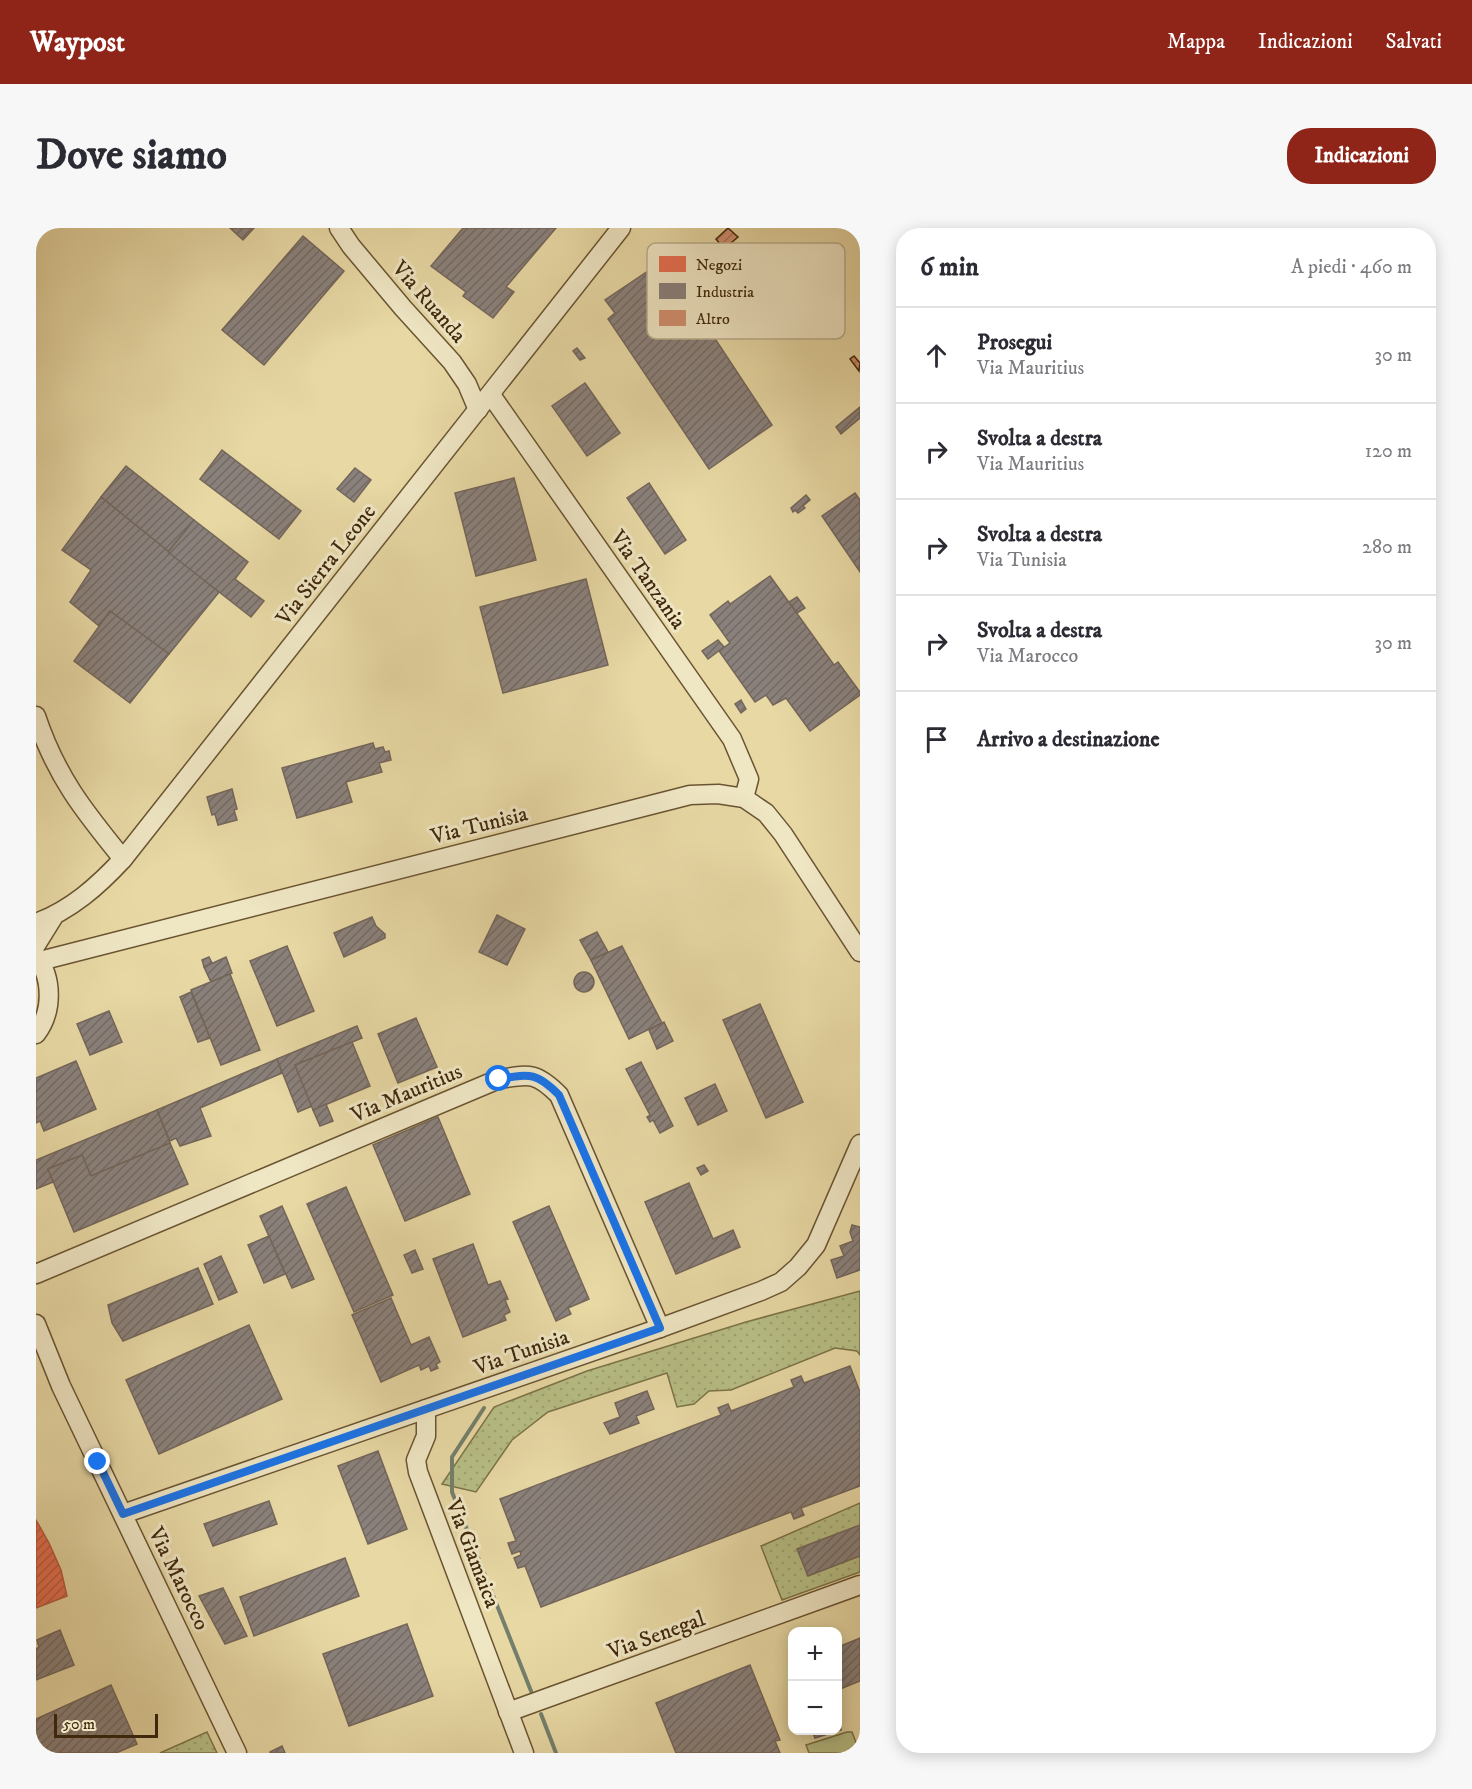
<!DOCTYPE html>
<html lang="it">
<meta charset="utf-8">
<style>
:root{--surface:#fff;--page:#f7f7f7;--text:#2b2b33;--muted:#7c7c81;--line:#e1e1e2;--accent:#8f2418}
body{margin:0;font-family:"IM FELL DW Pica",serif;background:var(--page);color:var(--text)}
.controls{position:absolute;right:18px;bottom:18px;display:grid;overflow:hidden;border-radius:12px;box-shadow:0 3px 15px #0003}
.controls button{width:54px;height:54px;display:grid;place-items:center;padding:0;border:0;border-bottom:2px solid var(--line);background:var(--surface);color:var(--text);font:30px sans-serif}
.scale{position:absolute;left:18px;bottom:15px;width:104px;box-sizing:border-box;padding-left:6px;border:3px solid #40280c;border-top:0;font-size:16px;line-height:21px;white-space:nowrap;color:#40280c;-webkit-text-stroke:4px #efe6c4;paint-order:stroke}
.stop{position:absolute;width:18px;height:18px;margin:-14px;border:4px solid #1a73e8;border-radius:50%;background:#fff}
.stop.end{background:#1a73e8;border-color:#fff;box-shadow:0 2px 6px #0008}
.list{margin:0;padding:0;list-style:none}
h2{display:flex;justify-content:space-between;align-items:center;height:78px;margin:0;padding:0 24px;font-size:26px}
h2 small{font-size:20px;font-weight:400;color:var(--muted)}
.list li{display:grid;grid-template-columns:39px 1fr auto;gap:18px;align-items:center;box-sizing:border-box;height:96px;padding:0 24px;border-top:2px solid var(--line)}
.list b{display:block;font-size:22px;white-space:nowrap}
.list p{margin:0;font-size:20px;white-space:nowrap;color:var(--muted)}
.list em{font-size:20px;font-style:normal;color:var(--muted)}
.icon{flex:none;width:33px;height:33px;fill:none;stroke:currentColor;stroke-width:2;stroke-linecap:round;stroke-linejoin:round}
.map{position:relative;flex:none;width:824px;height:1525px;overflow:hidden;border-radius:24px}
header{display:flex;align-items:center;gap:36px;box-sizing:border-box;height:84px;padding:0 30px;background:var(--accent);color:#fff}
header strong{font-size:28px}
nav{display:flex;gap:33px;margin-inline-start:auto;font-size:21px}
.intro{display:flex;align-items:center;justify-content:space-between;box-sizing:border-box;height:144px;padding:0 36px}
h1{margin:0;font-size:42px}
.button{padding:15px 27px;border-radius:24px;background:var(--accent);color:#fff;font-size:21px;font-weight:700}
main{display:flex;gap:36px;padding:0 36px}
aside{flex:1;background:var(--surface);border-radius:24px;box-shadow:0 3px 15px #0003}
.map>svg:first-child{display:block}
.grass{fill:url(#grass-dots);stroke:#7c7348;stroke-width:1.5}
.pitch{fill:#b7be85;stroke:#7c7348;stroke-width:1.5}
.shops{fill:url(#shops-hatch);stroke:#b55a3c;stroke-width:1.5}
.industry{fill:url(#industry-hatch);stroke:#74665a;stroke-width:1.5}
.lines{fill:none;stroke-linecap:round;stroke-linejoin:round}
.stream{stroke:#747f6c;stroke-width:4}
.building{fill:url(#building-hatch);stroke:#40280c;stroke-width:1.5}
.minor-casing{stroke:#6a5432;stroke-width:21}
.minor{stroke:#efe6c4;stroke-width:18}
.route{stroke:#1a73e8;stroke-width:8}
.labels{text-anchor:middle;stroke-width:6;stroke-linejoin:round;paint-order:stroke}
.street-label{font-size:22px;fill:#40280c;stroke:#efe6c4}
.key{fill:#efe6c4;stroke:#baad8d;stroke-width:1.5}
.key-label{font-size:16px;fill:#40280c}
</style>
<header>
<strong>Waypost</strong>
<nav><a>Mappa</a><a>Indicazioni</a><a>Salvati</a></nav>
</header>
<div class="intro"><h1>Dove siamo</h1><a class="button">Indicazioni</a></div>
<main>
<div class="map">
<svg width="824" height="1525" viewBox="0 0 824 1525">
<defs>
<pattern id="grass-dots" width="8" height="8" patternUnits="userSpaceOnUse" patternTransform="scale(1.5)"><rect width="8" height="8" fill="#b7be85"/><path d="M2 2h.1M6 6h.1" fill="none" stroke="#9ea372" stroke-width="1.8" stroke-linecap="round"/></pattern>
<pattern id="shops-hatch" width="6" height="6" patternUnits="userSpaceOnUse" patternTransform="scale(1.5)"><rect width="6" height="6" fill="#e76f51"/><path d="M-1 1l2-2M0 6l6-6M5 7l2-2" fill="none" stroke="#bd5b42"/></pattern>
<pattern id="industry-hatch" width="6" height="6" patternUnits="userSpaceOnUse" patternTransform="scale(1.5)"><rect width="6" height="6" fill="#8a817c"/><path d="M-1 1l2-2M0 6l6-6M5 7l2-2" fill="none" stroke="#726a64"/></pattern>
<pattern id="building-hatch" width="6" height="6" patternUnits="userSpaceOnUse" patternTransform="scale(1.5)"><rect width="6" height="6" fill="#d28e6f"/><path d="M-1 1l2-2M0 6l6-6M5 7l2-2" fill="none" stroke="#ac745a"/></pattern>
</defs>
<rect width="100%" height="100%" fill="#e7d8a4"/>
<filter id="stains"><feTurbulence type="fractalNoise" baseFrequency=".00333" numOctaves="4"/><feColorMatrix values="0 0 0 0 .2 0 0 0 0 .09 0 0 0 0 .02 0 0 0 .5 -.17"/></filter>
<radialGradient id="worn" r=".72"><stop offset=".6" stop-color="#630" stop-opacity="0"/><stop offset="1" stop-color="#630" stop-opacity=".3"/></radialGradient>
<g class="grass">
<polygon points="824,1063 824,1127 821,1123 799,1120 695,1162 673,1163 658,1176 641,1179 631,1145 512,1184 476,1212 440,1264 406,1256 458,1179 551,1143 710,1094"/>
<polygon points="824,1275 824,1344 746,1372 725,1318"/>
<polygon points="171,1504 181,1525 124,1525"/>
</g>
<polygon class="pitch" points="811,1504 816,1504 824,1525 773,1525 770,1517"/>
<polygon class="shops" points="0,1292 13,1315 25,1342 31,1368 0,1380"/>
<g class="industry">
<polygon points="194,0 218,0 207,12"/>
<polygon points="427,0 520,0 470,59 478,64 457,90 427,68 430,64 395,38"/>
<polygon points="267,8 308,43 228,137 186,102"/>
<polygon points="618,39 627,51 635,44 736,197 673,241 572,91 579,85 569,72"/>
<polygon points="541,120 549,130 544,132 537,123"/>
<polygon points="549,155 584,205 551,228 516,178"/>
<polygon points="824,179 824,190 805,206 800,199"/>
<polygon points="186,222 265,283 243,311 164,251"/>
<polygon points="90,238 158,292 132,324 65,269"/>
<polygon points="319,240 335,252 318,274 301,261"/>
<polygon points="478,250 500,332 440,348 419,265"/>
<polygon points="613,255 650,312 629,326 591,270"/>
<polygon points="819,265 824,272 824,344 786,288"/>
<polygon points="770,267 774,272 767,278 769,280 762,285 759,282 757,284 755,280"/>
<polygon points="65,269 183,364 133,426 74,383 63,398 34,374 55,342 26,322"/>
<polygon points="158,292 212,334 199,351 228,373 215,389 132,324"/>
<polygon points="734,348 798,437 802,434 824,464 824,467 774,503 750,470 737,477 730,467 719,474 683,423 694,415 674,387 692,373 694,376"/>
<polygon points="550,351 572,437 467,465 444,379"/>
<polygon points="761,369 769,380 761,385 753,374"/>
<polygon points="74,383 133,426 94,475 38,433"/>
<polygon points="682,412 688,419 672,431 666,423"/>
<polygon points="705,472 710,481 705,485 699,476"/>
<polygon points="337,515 339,521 347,519 349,524 353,523 355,532 343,535 346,544 310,554 316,574 261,590 246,540"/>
<polygon points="196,561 201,581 198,582 201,592 182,597 179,586 176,587 171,569"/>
<polygon points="461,687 489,701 471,737 443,724"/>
<polygon points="336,689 340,698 349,706 349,710 308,729 298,705"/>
<polygon points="561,704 572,724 555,732 544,712"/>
<polygon points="251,718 278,783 241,798 214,733"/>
<polygon points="586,718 626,795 593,811 555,732"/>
<polygon points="173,729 176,735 168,739 166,732"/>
<polygon points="190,729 196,745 175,754 168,739"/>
<circle cx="548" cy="754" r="10"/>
<polygon points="194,746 224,822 185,837 155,762"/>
<polygon points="155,764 174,810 162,814 144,769"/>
<polygon points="724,776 767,874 730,890 687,792"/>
<polygon points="73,783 86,814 54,827 41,796"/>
<polygon points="380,790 401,839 362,855 342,806"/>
<polygon points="628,794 637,813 621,821 613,802"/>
<polygon points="321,798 326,810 259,837 276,878 262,884 241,831"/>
<polygon points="316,814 334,858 277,882 259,837"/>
<polygon points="241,831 246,845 164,880 175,908 144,918 140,910 134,913 121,882"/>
<polygon points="40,833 60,881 8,903 4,893 0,895 0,850"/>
<polygon points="605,834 637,898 624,905 617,892 614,894 611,889 614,887 590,841"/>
<polygon points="679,856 691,883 662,897 649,870"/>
<polygon points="290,876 297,893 284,898 277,882"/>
<polygon points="121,882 134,915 55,948 46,927 12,941 17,954 0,961 0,932"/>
<polygon points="402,889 434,966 369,993 337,917"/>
<polygon points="134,915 152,956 38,1004 12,941 46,927 55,948"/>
<polygon points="668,937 672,943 665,947 661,940"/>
<polygon points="653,955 677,1011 697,1002 704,1019 640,1046 609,974"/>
<polygon points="310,959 357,1067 318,1084 271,976"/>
<polygon points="246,978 278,1051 256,1060 224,988"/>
<polygon points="513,978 553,1071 532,1080 535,1086 520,1093 477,994"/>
<polygon points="816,997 824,999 824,1042 801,1050 795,1032 808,1028 804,1018 817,1013 814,1004"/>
<polygon points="233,1008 249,1046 228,1055 212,1017"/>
<polygon points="437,1016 452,1057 464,1053 472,1071 469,1072 474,1084 468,1087 470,1092 427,1109 397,1031"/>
<polygon points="379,1022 387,1041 376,1045 368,1027"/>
<polygon points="185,1028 201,1064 183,1072 168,1036"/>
<polygon points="162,1040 177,1076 87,1113 76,1095 72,1077"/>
<polygon points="355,1070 375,1117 393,1109 404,1134 400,1136 402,1140 395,1143 393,1138 385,1142 383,1137 345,1154 316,1087"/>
<polygon points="213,1097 246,1171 123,1226 90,1152"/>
<polygon points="814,1138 824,1164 824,1258 765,1280 768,1287 758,1291 755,1284 505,1379 489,1338 482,1340 478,1330 485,1327 484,1323 476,1326 472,1315 480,1313 464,1271 685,1187 682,1180 692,1176 695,1183 758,1159 755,1152 765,1148 768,1155"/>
<polygon points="611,1163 618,1181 600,1188 603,1195 574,1206 568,1195 584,1189 579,1175"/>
<polygon points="342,1223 371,1301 332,1316 302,1238"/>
<polygon points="233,1273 241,1296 177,1318 168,1296"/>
<polygon points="824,1297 824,1328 772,1348 761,1321"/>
<polygon points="309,1330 323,1368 218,1408 204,1369"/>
<polygon points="187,1360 211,1408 189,1416 163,1368"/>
<polygon points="371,1396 397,1468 313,1498 287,1426"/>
<polygon points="24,1402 38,1437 0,1452 0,1421 3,1419 1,1412"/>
<polygon points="824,1410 824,1453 802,1462 802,1419"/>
<polygon points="714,1437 744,1512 739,1513 744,1525 640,1525 620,1475"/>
<polygon points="75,1457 101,1516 80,1525 0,1525 0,1491"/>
<polygon points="802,1497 804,1497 805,1502 779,1510 777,1505 785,1502 802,1502"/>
<polygon points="246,1518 249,1525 234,1525 234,1524"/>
</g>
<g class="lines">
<g class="stream">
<polyline points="448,1180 416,1229 416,1264 495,1463"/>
<polyline points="505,1486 520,1525"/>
</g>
</g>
<g class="building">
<polygon points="692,0 702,9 688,21 680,11"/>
<polygon points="818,128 824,135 823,143 814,131"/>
</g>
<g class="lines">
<defs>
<g id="minor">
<polyline points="303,0 315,18 367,80 416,134 431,156 442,182"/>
<polyline points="455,167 696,511 713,551 708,570"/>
<path d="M 0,488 C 20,548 47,582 87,631"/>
<path d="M 0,695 C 35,682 62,658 87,631 L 585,0"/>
<polyline points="0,717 18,688"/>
<path d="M 0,728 C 17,750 17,784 0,806"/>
<polyline points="4,733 654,567 682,566 708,570 730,585 747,606 824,724"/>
<path d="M 0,1046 L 463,851 C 494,846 500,844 523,867 L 624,1100"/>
<polyline points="0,1096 25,1158 201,1525"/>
<polyline points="390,1181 390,1208 380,1232 382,1244 488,1525"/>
<polyline points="87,1286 624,1100 725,1063 745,1054 762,1039 780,1017 824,916"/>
<polyline points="472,1484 824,1357"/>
</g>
</defs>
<use href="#minor" class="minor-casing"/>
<use href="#minor" class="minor"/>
</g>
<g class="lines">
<path class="route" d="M 62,1234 L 87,1286 L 624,1100 L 523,867 C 500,844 494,846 463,851"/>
</g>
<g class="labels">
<g class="street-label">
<text transform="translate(394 73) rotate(49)" y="8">Via Ruanda</text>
<text transform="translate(289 336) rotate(-52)" y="8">Via Sierra Leone</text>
<text transform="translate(613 351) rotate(55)" y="8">Via Tanzania</text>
<text transform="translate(443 596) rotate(-14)" y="8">Via Tunisia</text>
<text transform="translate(370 864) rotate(-23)" y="8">Via Mauritius</text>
<text transform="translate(485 1123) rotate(-19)" y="8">Via Tunisia</text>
<text transform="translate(438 1325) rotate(69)" y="8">Via Giamaica</text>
<text transform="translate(144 1350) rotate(64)" y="8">Via Marocco</text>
<text transform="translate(620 1406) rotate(-20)" y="8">Via Senegal</text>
</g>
</g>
<rect x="611" y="15" width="198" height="96" rx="9" class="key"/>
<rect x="623" y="28" width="27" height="16" fill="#e76f51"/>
<rect x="623" y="55" width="27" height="16" fill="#8a817c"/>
<rect x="623" y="82" width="27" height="16" fill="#d28e6f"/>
<g class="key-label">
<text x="660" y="42">Negozi</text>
<text x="660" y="69">Industria</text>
<text x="660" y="96">Altro</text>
</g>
<rect width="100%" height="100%" filter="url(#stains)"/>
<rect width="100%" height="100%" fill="url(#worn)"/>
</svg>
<div class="controls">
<button>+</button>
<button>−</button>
</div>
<div class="scale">50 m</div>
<div class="stop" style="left:463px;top:851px"></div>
<div class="stop end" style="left:62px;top:1234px"></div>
</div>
<aside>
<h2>6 min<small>A piedi · 460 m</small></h2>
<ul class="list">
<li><svg class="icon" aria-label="ahead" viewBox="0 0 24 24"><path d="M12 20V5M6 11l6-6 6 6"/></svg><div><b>Prosegui</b><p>Via Mauritius</p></div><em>30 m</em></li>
<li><svg class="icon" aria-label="right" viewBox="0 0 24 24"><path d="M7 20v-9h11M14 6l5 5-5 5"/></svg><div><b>Svolta a destra</b><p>Via Mauritius</p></div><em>120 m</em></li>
<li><svg class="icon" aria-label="right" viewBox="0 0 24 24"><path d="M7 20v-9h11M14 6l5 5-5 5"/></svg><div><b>Svolta a destra</b><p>Via Tunisia</p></div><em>280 m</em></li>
<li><svg class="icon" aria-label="right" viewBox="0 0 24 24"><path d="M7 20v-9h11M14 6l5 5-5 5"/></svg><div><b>Svolta a destra</b><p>Via Marocco</p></div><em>30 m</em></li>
<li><svg class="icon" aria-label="arrive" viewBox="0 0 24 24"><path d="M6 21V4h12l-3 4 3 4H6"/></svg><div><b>Arrivo a destinazione</b></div></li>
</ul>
</aside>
</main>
